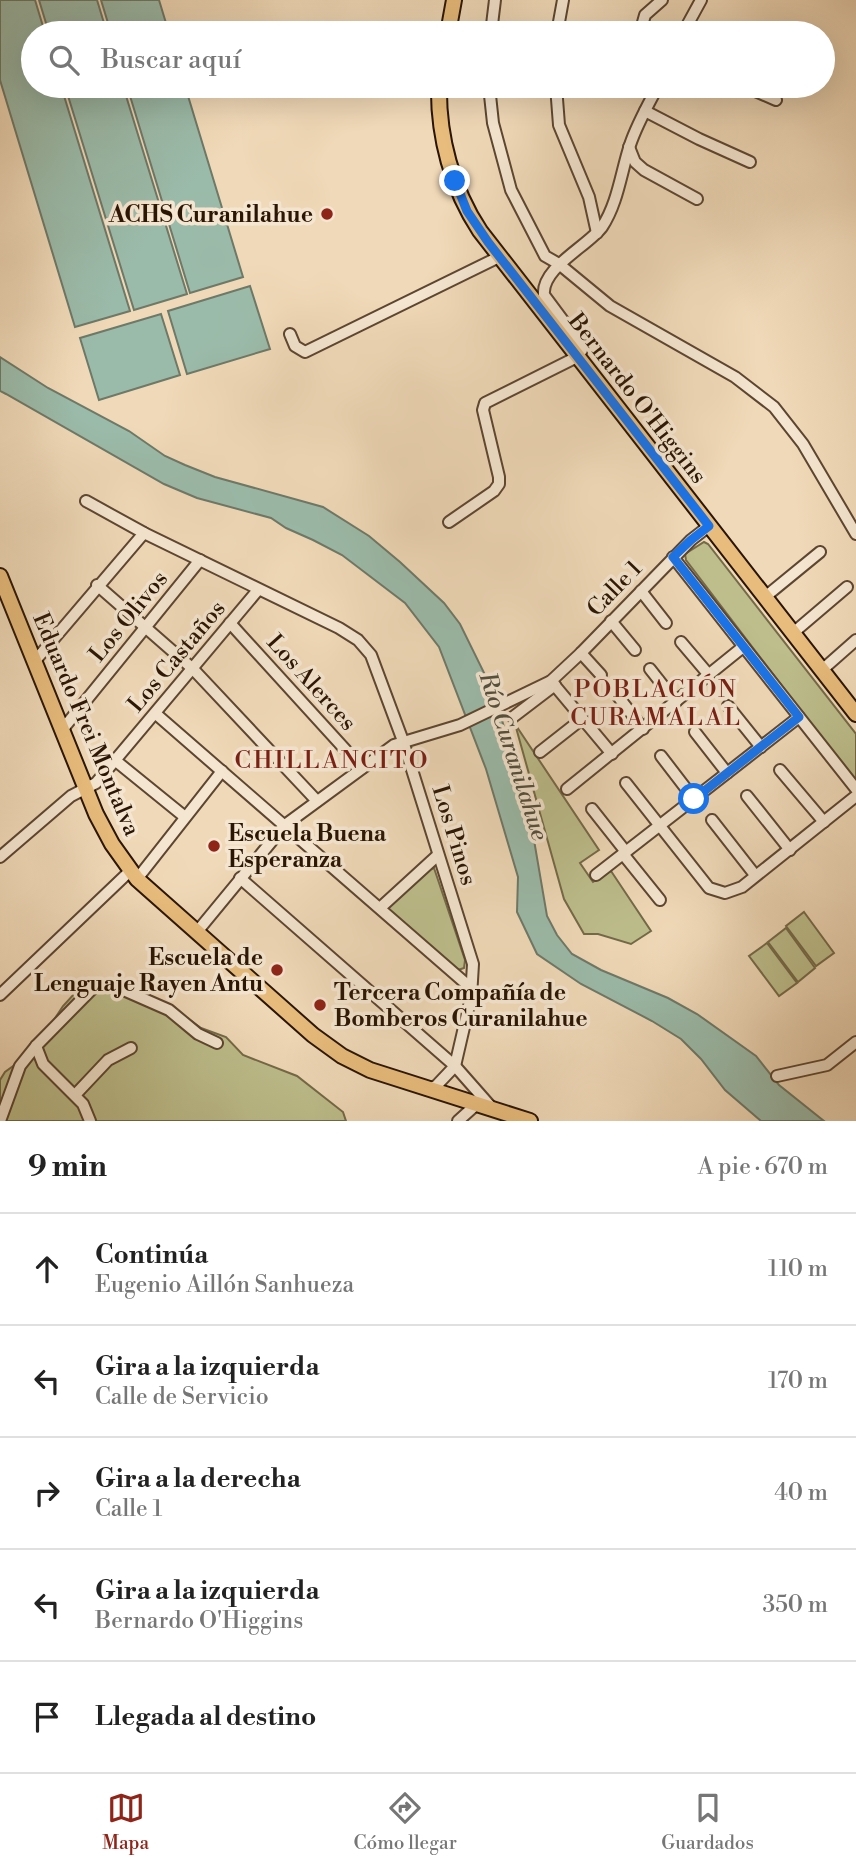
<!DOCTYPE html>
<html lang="es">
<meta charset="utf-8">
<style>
:root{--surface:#fff;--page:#f2f2f2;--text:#222;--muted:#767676;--line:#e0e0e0;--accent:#8f2418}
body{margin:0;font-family:"Libre Bodoni",serif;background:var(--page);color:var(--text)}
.stop{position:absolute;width:21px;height:21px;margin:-16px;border:5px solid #1a73e8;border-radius:50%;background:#fff}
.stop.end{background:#1a73e8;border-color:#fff;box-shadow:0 2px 7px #0008}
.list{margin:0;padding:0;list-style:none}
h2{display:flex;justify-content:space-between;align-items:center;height:91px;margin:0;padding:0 28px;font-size:30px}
h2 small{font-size:23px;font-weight:400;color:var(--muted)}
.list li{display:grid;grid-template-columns:46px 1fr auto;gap:21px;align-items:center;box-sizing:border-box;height:112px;padding:0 28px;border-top:2px solid var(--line)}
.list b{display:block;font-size:26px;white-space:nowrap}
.list p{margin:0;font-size:23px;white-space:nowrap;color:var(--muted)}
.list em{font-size:23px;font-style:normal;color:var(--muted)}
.icon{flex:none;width:38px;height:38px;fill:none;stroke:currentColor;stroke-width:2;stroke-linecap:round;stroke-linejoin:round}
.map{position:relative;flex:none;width:856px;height:1121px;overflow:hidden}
.search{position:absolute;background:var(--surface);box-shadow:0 7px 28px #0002;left:21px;right:21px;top:21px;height:77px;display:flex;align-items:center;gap:18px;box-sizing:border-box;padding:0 24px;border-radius:38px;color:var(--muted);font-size:26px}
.sheet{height:651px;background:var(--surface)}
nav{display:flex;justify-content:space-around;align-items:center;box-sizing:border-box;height:98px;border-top:2px solid var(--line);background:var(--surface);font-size:19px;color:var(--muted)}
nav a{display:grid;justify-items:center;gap:4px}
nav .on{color:var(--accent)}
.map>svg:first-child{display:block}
.green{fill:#bdbe8c;stroke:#746a48;stroke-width:2}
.water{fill:#9bbbaa;stroke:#6e7968;stroke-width:2}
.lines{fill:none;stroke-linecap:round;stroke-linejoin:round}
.minor-casing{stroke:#5c4631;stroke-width:14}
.major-casing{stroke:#2a1504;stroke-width:18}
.minor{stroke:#f5e6d1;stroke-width:10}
.major{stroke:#e8bc7c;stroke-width:14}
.route{stroke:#1a73e8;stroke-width:9}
.poi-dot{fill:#8f2418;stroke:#f5e6d1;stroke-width:2.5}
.labels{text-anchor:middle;stroke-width:7;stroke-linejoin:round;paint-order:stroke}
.poi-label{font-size:23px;font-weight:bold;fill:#2a1504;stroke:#f5e6d1;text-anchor:end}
.street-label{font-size:23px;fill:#2a1504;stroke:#f5e6d1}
.neighbourhood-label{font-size:24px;letter-spacing:2px;fill:#7a1f14;stroke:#f5e6d1}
.water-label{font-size:24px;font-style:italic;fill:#524f3e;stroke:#f5e6d1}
</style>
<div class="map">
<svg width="856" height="1121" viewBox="0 0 856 1121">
<rect width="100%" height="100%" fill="#f0d9b8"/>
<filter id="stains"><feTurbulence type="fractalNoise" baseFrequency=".00286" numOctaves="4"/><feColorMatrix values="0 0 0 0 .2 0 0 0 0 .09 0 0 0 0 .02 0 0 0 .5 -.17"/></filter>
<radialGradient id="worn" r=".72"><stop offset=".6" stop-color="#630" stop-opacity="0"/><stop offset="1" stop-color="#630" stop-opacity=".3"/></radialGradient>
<g class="green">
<polygon points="704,542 708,544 856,734 856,780 853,779 686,560 685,554"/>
<polygon points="515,724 599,850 580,863 593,882 611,871 651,931 631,944 598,934 584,934 564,899"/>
<polygon points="434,868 465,960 464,968 458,970 387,908 425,871"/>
<polygon points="804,912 834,953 816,966 786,926"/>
<polygon points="786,928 815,968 798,982 768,942"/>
<polygon points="767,943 797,983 779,996 749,956"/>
<polygon points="96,982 176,1010 201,1028 226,1037 243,1055 297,1076 343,1112 346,1121 0,1121 0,1080 5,1072 20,1061 46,1032 63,1006 75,993 89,983"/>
</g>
<g class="water">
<polygon points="0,0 35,0 45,33 33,33 33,86 61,86 130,311 75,327 0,80"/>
<polygon points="39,0 97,0 107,33 49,33"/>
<polygon points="101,0 159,0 169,33 111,33"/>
<polygon points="65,86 123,86 187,294 134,310"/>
<polygon points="127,86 185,86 243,277 190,293"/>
<polygon points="250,286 270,349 187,374 168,311"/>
<polygon points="161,314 180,375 99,400 80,338"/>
<polygon points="0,357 48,388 129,431 165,456 185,465 215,477 323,507 369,536 400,562 444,603 460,624 493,691 528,805 547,916 557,935 572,954 601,970 668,998 697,1014 756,1056 779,1085 824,1121 761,1121 725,1090 701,1059 681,1039 652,1021 581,984 537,954 517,912 518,877 486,769 439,647 405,603 342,555 313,540 286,528 271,518 197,498 164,484 6,394 0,391"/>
</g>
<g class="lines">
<defs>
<g id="minor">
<polyline points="491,33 495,0"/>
<polyline points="557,33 563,0"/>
<polyline points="640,33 645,15 662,0"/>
<polyline points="683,33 701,0"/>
<polyline points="489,86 493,123 511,190 545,256 559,264 610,306 735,377 774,407 803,444 856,534"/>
<polyline points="556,86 559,125 589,197 597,233"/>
<polyline points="744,86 776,100"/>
<polyline points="645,111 699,139 750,162"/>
<polyline points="629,147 635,162 644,170 697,199"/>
<polyline points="290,334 295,346 305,352 499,257"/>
<polyline points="86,501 144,533 339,628 358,640 371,655 403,741 473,964 471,997 455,1066"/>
<path d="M 449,522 L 494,491 L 499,484 L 499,477 L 483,410 L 485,403 L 577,357 L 582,350 L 582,346 L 544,295 C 541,268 588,246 602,227 C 618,203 621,172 630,145 C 637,124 648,105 658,86"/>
<polyline points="673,557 856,789"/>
<polyline points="97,585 193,669 317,801"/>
<polyline points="641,591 666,623"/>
<polyline points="765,597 820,552"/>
<polyline points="611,621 635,650"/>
<polyline points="230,623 362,768"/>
<polyline points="793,633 847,587"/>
<polyline points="681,642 709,675"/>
<polyline points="581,653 601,675"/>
<polyline points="34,662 144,533"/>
<polyline points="650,669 676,702"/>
<polyline points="822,670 856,640"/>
<polyline points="551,681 612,754"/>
<polyline points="617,695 643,729"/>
<polyline points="728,706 761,747"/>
<polyline points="156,714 471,988"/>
<polyline points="513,717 555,685"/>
<polyline points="62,730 200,560"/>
<polyline points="695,732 727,773"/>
<polyline points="540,752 582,719"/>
<polyline points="661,756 694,799"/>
<polyline points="116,761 185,817"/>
<polyline points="780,770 824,822"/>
<polyline points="626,783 709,888 725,893 742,887 856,796"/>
<polyline points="567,789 743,647"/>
<polyline points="747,796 790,850"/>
<polyline points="592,809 626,852"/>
<polyline points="712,820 755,875"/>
<polyline points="623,854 660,900"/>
<polyline points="0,857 71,796 96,783 258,590"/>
<polyline points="596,875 799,717"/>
<polyline points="240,878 455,1066 492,1108"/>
<polyline points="137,879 222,771"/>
<polyline points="380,908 438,855"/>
<polyline points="196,933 285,825 394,745 460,725 551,681 581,653 691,540 709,526"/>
<polyline points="0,995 130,871"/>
<polyline points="36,1046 43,1064 83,1104 90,1121"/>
<polyline points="777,1076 827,1065 856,1042"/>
<polyline points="428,1090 437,1085 455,1066"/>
<polyline points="75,1095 108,1060 131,1048"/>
<polyline points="0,1121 20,1066 36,1046 94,987 112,985 169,1010 198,1034 217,1043"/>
<polyline points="458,1121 478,1103"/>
</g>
<g id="major">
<polyline points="448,33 454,0"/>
<path d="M 439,86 C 438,136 452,189 480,231 L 856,714"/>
<polyline points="0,576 96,814 112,844 137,879 313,1035 342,1056 370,1070 530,1121"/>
</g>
</defs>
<use href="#minor" class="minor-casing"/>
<use href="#major" class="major-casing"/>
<use href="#minor" class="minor"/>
<use href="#major" class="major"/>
</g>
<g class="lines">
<polyline class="route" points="455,181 467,211 488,242 709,526 691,540 673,557 799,717 694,799"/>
</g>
<g class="poi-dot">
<circle cx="327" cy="214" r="7"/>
<circle cx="214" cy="846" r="7"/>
<circle cx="277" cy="970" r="7"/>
<circle cx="320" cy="1005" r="7"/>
</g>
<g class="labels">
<g class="poi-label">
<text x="313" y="222">ACHS Curanilahue</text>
<text x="228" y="841" text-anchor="start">Escuela Buena<tspan x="228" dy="26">Esperanza</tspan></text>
<text x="263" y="965">Escuela de<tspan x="263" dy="26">Lenguaje Rayen Antu</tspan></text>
<text x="334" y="1000" text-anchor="start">Tercera Compañía de<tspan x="334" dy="26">Bomberos Curanilahue</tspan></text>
</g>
<g class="street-label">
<text transform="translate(638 398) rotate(52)" y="8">Bernardo O'Higgins</text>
<text transform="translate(614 588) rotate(-46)" y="8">Calle 1</text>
<text transform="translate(128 616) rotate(-51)" y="8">Los Olivos</text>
<text transform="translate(176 656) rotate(-50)" y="8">Los Castaños</text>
<text transform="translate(312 682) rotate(48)" y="8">Los Alerces</text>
<text transform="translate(87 724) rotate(67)" y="8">Eduardo Frei Montalva</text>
<text transform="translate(455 835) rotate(73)" y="8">Los Pinos</text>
</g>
<g class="neighbourhood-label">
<text x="656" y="697">POBLACIÓN<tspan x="656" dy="28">CURAMALAL</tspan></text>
<text x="332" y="768">CHILLANCITO</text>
</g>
<g class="water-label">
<text transform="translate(514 756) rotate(72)" y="8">Río Curanilahue</text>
</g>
</g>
<rect width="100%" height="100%" filter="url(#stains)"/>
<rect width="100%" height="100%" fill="url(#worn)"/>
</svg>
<div class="stop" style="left:694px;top:799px"></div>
<div class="stop end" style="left:455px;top:181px"></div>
<div class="search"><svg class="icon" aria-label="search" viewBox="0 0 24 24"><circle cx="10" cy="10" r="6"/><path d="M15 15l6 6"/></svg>Buscar aquí</div>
</div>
<section class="sheet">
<h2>9 min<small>A pie · 670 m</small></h2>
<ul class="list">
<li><svg class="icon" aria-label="ahead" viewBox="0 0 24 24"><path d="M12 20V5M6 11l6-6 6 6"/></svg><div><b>Continúa</b><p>Eugenio Aillón Sanhueza</p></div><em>110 m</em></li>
<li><svg class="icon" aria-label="left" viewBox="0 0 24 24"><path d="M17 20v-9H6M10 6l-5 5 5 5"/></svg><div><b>Gira a la izquierda</b><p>Calle de Servicio</p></div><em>170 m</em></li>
<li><svg class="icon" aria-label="right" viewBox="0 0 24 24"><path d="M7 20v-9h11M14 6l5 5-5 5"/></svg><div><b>Gira a la derecha</b><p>Calle 1</p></div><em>40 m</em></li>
<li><svg class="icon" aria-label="left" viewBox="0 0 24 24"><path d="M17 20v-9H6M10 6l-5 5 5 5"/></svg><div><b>Gira a la izquierda</b><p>Bernardo O'Higgins</p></div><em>350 m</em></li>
<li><svg class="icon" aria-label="arrive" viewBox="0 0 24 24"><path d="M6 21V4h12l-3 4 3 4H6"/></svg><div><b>Llegada al destino</b></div></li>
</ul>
</section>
<nav>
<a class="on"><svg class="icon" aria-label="map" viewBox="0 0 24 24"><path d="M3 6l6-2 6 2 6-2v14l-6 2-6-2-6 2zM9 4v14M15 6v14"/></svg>Mapa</a>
<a><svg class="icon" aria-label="directions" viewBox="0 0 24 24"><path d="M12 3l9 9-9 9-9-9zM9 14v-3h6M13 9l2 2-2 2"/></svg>Cómo llegar</a>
<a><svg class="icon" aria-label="saved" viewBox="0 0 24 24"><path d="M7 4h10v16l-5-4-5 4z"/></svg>Guardados</a>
</nav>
